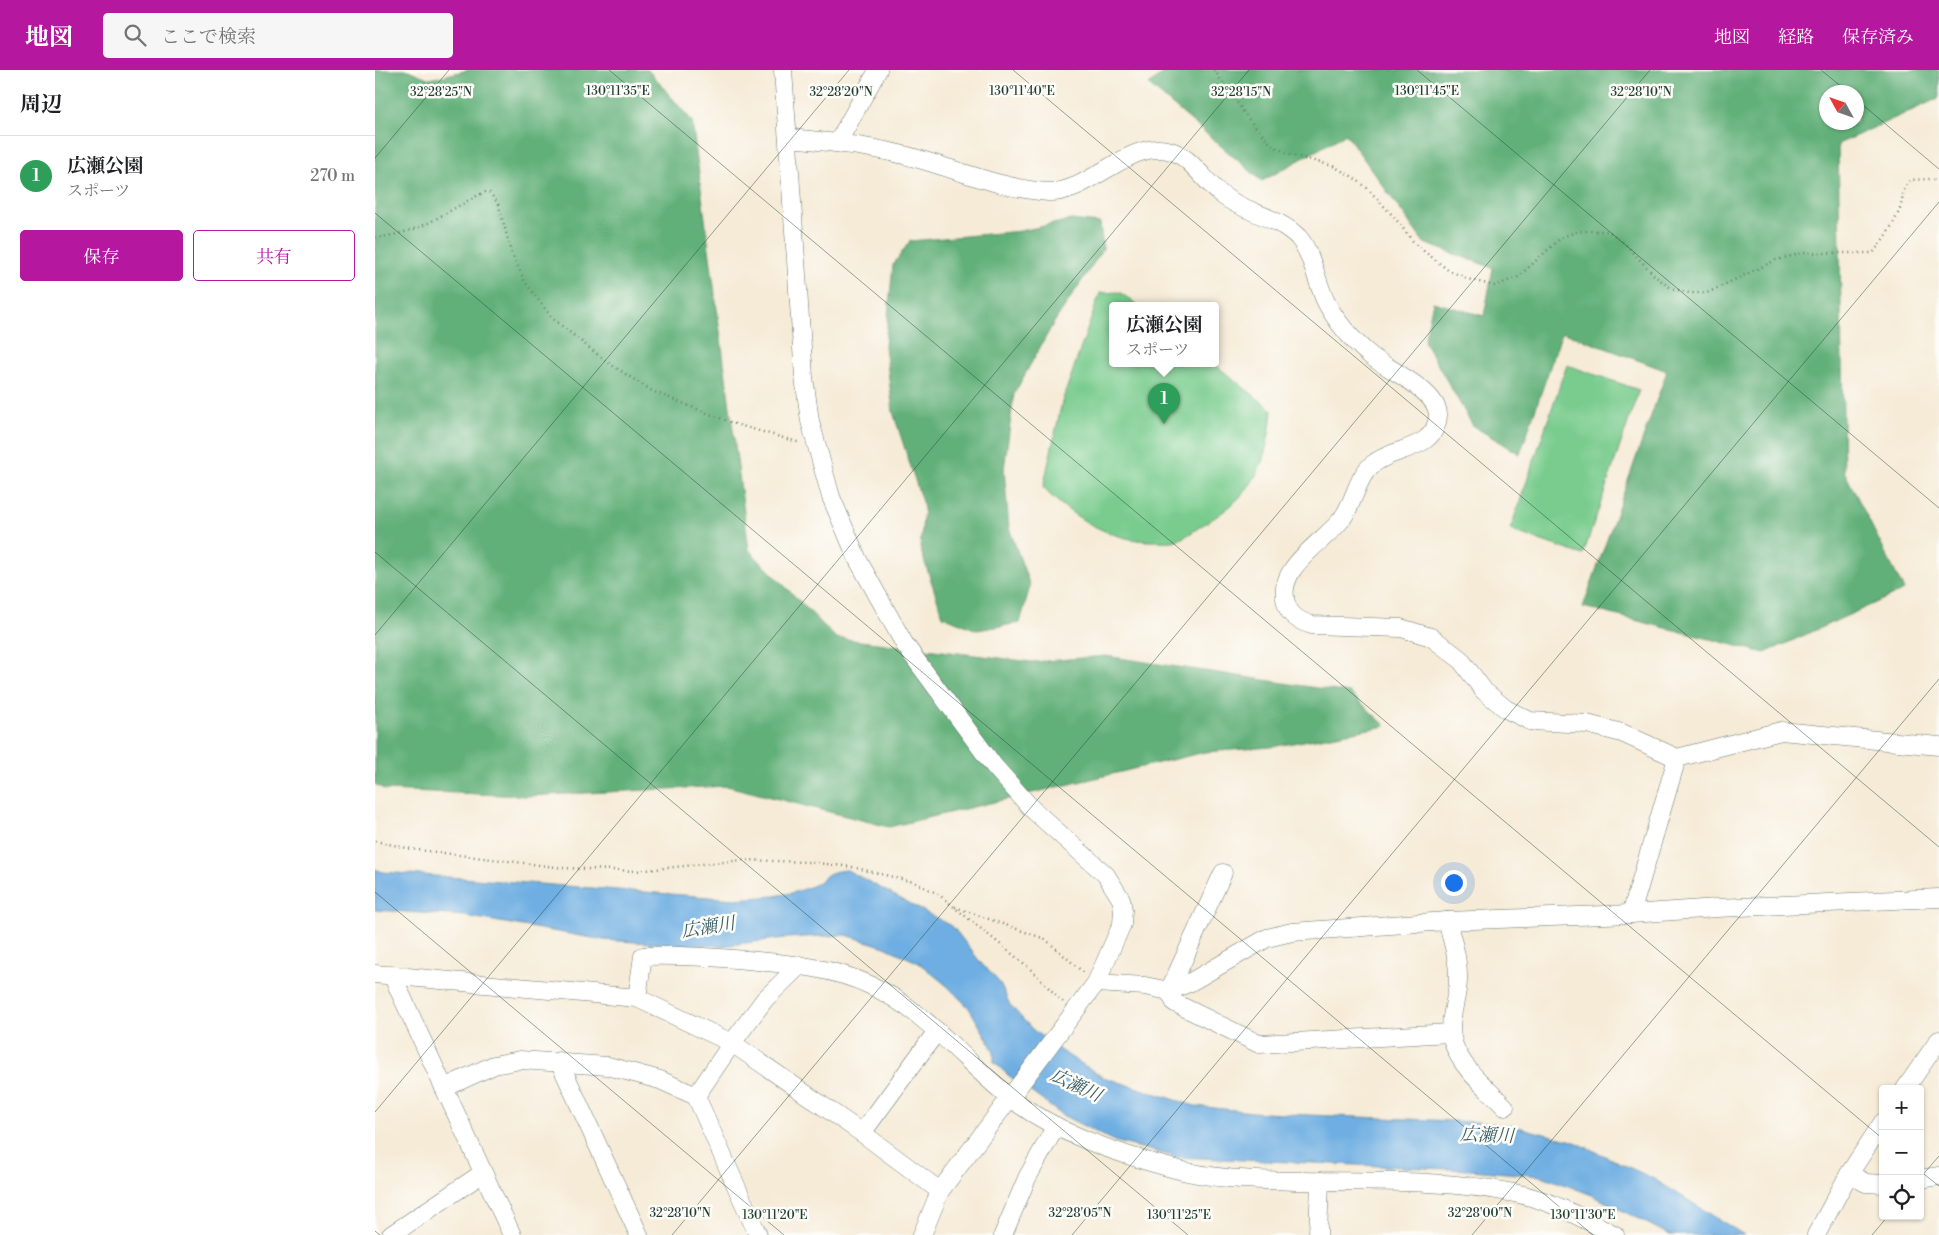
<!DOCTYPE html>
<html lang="ja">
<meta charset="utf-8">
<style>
:root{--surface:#fff;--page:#f6f6f6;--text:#202124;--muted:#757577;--line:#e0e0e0;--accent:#b5179e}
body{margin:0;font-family:"Libre Bodoni","Noto Serif JP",serif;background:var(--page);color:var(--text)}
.controls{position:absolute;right:15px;bottom:15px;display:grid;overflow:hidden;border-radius:5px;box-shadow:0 1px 4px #0004}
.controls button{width:45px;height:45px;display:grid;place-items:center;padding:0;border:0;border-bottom:1px solid var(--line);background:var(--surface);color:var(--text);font:25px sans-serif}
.compass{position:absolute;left:1444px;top:15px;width:45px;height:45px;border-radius:50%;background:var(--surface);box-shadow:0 1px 4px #0004;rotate:310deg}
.you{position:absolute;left:1078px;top:812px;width:18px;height:18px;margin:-12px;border:4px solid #fff;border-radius:50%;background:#1a73e8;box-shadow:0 0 0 8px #1a73e833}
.badge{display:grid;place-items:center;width:32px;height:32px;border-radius:50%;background:var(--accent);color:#fff;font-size:16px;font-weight:700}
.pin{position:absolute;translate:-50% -41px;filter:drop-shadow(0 1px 2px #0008)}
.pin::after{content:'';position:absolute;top:26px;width:18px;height:15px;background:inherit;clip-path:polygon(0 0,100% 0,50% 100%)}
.popup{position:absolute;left:734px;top:232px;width:110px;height:65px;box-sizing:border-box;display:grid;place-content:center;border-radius:5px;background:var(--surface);filter:drop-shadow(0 1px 4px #0005);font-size:16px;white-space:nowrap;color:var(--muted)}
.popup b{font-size:19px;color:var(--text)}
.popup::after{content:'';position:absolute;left:50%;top:100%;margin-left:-10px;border:10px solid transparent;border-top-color:var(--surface)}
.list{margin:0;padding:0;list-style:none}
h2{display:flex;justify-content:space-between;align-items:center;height:65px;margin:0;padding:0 20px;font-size:21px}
h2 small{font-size:16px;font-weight:400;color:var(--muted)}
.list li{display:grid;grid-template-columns:32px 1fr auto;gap:15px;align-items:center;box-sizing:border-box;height:80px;padding:0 20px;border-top:1px solid var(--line)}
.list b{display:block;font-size:19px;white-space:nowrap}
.list p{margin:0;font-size:16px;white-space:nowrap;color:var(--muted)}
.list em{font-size:16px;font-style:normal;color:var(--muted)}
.actions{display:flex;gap:10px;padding:15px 20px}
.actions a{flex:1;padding:11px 0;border:1px solid var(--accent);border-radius:5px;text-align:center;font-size:18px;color:var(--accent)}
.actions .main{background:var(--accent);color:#fff}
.icon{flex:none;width:28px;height:28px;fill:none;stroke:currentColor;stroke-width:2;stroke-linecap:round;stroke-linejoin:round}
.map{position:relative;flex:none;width:1564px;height:1165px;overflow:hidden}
header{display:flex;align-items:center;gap:30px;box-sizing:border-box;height:70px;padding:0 25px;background:var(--accent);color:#fff}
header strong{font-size:24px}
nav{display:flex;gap:28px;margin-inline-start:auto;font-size:18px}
.search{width:350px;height:45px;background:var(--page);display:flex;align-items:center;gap:12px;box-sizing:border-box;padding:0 18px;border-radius:5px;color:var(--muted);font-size:19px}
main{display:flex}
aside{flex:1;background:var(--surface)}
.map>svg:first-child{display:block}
.green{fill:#79cc8e;stroke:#4c8461}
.forest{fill:#62b079;stroke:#407656;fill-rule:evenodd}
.water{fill:#6eaee2;stroke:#46768b}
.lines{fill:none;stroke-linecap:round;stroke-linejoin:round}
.minor-casing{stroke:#6a7a6d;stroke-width:19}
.path{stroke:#6a7a6d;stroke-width:2.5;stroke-dasharray:1 4;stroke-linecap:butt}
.minor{stroke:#fff;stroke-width:18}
.ticks{fill:none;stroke:#1f3d34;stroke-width:1;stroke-opacity:0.45}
.labels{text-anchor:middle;stroke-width:5;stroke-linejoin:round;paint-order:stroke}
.water-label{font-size:18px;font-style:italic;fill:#375f68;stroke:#fdfcf7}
.ticks-label{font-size:12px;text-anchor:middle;fill:#1f3d34;stroke:#fdfcf7;stroke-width:5;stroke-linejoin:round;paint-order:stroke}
</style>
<header>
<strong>地図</strong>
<div class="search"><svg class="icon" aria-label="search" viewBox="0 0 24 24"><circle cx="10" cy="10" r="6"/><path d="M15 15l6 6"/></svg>ここで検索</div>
<nav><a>地図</a><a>経路</a><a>保存済み</a></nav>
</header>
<main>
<aside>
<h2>周辺<small></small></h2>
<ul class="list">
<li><span class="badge" style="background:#2e9e5b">1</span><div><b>広瀬公園</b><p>スポーツ</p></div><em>270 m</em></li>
</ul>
<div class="actions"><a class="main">保存</a><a>共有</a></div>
</aside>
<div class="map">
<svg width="1564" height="1165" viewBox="0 0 1564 1165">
<rect width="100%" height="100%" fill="#fdfcf7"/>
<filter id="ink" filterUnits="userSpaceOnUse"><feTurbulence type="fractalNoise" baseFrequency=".02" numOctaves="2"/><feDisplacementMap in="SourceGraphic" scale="10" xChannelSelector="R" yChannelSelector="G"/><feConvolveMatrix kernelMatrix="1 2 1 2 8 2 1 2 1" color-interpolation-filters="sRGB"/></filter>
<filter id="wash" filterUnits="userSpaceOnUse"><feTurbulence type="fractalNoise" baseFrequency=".0096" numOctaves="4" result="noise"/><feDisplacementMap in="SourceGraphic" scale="20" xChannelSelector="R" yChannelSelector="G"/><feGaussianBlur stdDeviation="1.12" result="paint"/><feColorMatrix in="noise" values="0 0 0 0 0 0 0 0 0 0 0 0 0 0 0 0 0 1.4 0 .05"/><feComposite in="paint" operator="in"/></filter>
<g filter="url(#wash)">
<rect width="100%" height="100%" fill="#f6ebd7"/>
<g class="green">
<path d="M 744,222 L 763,235 L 738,235 L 738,293 L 838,293 L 897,340 C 892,394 880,424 831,453 C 822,458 812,467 802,470 C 796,472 788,471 783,471 C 738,473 698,448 668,418 L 687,332 L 725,223 Z"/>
<polygon points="1192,295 1264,320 1208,485 1135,460"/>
</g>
<g class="forest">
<polygon points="0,0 33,0 55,9 93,0 273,0 317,51 374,480 461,568 657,592 731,586 975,623 1011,656 896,677 830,682 514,757 352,716 151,726 10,720 0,714"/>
<path d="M 791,0 L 1564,0 L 1564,28 L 1463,74 L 1469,401 L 1529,520 L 1390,583 L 1208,537 L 1292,301 L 1187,262 L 1145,384 L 1098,356 L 1049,271 L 1058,232 L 1109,246 L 1118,198 L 1049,173 L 971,64 L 887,111 L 774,15 ZM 1482,22 L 1482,52 L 1452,52 L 1452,22 Z"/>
<polygon points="696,150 725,153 728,179 678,254 639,324 629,399 634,458 655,516 645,553 602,560 568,546 545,478 549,438 518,342 510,276 518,195 535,171 646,161"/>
</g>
<path class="water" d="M 0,799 L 8,802 L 360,829 C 386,827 413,827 437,816 C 454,807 448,802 472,800 L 578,857 L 606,893 L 625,913 L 635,935 L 657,959 L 686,981 L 728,1007 L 820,1036 L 888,1043 L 1102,1052 L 1138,1056 L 1198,1071 L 1279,1109 L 1369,1165 L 1295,1165 L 1217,1125 L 1167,1106 L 1095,1100 L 801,1087 L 739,1071 L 687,1045 L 633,1005 L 619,992 L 619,982 L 613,970 L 594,938 L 571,915 L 544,893 L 510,877 L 471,865 L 410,868 L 347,876 L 275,873 L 229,870 L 90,846 L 0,840 Z"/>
</g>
<g filter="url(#ink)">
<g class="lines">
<defs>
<g id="minor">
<polyline points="408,0 429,307 435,351 456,427 483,490 530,575 619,696 657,739 731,805 746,829 748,840 747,854 721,913 565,1121 547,1165"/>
<path d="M 413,68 C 458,72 504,77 547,90 C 588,102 630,119 673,122 C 716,124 756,65 799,82 C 818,90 831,113 847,125 C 870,143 902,146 923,167 C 937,182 942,214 951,232 C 962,253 978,271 996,286 C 1012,299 1063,321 1063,345 C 1061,381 1020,376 998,394 C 981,407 980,433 966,450 C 947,474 898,499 912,536 C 916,547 926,552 937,555 L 1026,558 L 1056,567 L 1085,589 L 1109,621 L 1131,639 L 1155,651 L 1212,654 L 1247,663 L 1302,688 L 1406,661 L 1564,676"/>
<polyline points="463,72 503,0"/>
<polyline points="1256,844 1302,688"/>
<path d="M 1072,851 C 1077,870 1084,890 1083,911 C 1082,932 1071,954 1079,975 C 1087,999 1113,1019 1130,1037"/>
<polyline points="0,904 262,928 357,973 487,1063 565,1121"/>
<polyline points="17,905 137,1165"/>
<polyline points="721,913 770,916 794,921 814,913 892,868 917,862 1072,851 1256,844 1342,838 1564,828"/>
<polyline points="794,921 800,933 884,974 1075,963"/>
<polyline points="794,921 848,803"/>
<path d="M 262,928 L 268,886 C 303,885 337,887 372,890 C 414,894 456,897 495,915 C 550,940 587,989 633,1026 C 680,1063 743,1084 800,1099 C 841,1110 882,1110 925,1111 C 995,1112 1069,1109 1139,1123 C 1175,1130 1208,1148 1240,1165"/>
<polyline points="184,991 264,1165"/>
<polyline points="69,1018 119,995 145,990 233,996 285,1010 321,1026 383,1165"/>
<polyline points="1530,1019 1564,970"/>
<polyline points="321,1026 357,973 390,929 425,895"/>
<polyline points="487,1063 562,961"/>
<polyline points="1474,1104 1491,1113 1508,1114"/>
<polyline points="1545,1109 1564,1106"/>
<polyline points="16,1165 108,1103"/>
<polyline points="628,1165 652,1108 681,1056"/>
<polyline points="943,1165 945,1111"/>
<polyline points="1441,1165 1474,1104 1508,1052"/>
</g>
</defs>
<use href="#minor" class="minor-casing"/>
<g class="path">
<path d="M 839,0 L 875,51 L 897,75 L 913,84 L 958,96 L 978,107 L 991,117 L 1020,148 L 1040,174 L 1073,200 L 1093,209 L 1120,216 L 1143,207 L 1187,167 L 1204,161 L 1233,161 L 1250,174 L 1280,206 L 1296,218 L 1314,223 L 1332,223 L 1401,190 L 1428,183 L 1498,183 C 1508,170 1519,154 1525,139 C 1529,126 1526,122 1535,110 L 1555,109 L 1564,111"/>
<path d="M 0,168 C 22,165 45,159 64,147 C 81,138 95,128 113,121 L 123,133 L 137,184 L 150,212 L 177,248 L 232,292 L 277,321 L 360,354 L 426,373"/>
<polyline points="0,771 36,779 189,798 261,801 367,790 434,792 477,797 539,812 563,824 652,896 689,933"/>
<polyline points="580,837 670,869 709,903"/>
</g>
<use href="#minor" class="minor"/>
</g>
</g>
<path class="ticks" d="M 234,0 L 1508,1069M 638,0 L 1564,777M 1042,0 L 1564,438M 1446,0 L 1473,22M 1482,30 L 1564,99M 0,88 L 74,0M 0,143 L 1218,1165M 0,482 L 813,1165M 0,565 L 474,0M 0,822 L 409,1165M 0,1042 L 874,0M 1545,1101 L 1564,1116M 1545,1108 L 1564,1086M 0,1161 L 5,1165M 297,1165 L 1275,0M 697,1165 L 1564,132M 1097,1165 L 1564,609M 1497,1165 L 1513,1146"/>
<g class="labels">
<g class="water-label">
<text transform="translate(333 857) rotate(-9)" y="6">広瀬川</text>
<text transform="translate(701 1015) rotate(25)" y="6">広瀬川</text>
<text transform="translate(1112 1065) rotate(2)" y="6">広瀬川</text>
</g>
</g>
<g class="ticks-label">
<text x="243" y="25">130°11'35"E</text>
<text x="647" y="25">130°11'40"E</text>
<text x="1052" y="25">130°11'45"E</text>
<text x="66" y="26">32°28'25"N</text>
<text x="466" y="26">32°28'20"N</text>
<text x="866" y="26">32°28'15"N</text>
<text x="1266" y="26">32°28'10"N</text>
<text x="305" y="1147">32°28'10"N</text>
<text x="705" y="1147">32°28'05"N</text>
<text x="1105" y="1147">32°28'00"N</text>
<text x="400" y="1149">130°11'20"E</text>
<text x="804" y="1149">130°11'25"E</text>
<text x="1208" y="1149">130°11'30"E</text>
</g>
</svg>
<div class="controls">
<button>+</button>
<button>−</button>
<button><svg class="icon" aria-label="locate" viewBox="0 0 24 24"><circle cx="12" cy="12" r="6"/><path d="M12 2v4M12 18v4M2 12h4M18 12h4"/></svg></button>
</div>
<svg class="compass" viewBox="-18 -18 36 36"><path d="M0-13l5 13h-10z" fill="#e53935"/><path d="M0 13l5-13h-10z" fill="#757577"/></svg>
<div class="you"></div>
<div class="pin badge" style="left:789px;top:354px;background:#2e9e5b">1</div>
<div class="popup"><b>広瀬公園</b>スポーツ</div>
</div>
</main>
